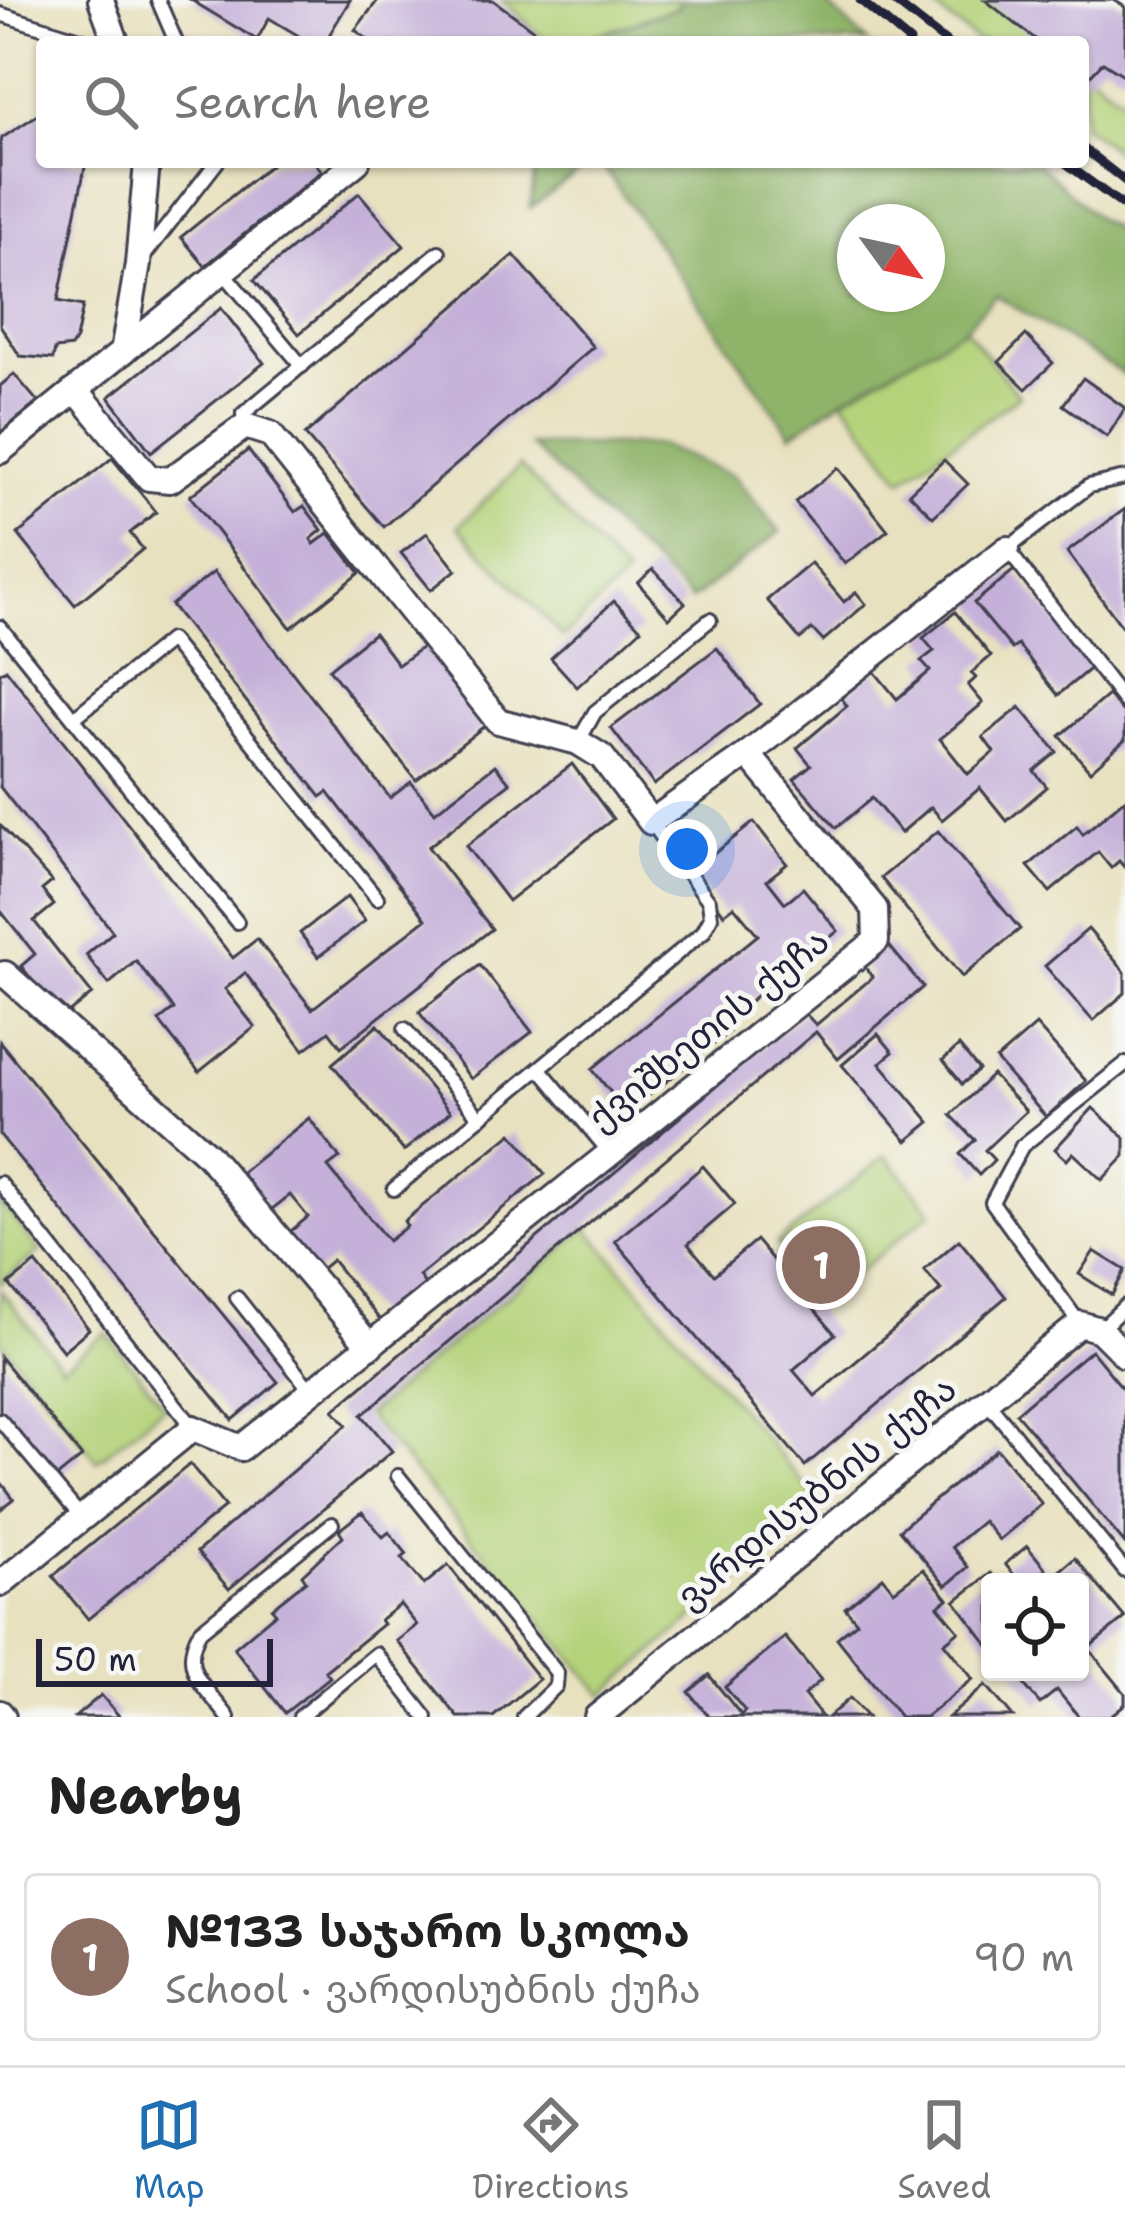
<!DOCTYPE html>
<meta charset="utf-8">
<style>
:root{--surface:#fff;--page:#f2f2f2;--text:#222;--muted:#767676;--line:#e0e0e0;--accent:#1f6fb2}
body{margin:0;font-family:"Shantell Sans","Noto Sans Georgian",sans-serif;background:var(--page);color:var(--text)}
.controls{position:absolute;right:36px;bottom:36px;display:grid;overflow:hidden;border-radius:12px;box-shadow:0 3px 9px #0004}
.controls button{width:108px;height:108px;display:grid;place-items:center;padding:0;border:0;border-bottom:3px solid var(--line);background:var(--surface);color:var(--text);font:60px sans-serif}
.compass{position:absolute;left:837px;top:204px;width:108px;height:108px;border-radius:50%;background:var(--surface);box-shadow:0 3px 9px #0004;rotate:123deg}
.scale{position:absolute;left:36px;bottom:30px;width:237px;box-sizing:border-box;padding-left:12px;border:6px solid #22223b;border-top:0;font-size:33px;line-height:42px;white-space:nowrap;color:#22223b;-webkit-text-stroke:9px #f6f6f2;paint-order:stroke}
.you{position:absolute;left:687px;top:849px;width:42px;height:42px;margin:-30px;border:9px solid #fff;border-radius:50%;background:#1a73e8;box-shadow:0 0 0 18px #1a73e833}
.badge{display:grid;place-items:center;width:78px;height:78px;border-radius:50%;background:var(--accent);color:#fff;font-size:39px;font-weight:700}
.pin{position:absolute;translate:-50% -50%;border:6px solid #fff;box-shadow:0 3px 12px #0006}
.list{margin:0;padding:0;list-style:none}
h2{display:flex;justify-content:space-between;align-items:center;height:156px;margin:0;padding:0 48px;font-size:51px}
h2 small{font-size:39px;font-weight:400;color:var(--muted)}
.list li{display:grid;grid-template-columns:78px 1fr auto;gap:36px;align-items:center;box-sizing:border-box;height:168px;margin:0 24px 24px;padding:0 24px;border:3px solid var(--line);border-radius:12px}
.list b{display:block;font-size:45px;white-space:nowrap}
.list p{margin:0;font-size:39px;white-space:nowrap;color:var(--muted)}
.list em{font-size:39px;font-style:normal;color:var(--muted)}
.icon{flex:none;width:66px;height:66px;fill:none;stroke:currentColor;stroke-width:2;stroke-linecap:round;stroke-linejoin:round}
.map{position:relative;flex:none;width:1125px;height:1717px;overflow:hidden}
.search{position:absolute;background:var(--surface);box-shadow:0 3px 9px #0004;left:36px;right:36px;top:36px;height:132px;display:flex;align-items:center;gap:30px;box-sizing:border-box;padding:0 42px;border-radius:12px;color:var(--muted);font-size:45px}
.sheet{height:348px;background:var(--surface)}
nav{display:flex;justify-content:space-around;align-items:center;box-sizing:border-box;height:168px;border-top:3px solid var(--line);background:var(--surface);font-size:33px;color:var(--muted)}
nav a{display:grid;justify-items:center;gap:6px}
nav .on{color:var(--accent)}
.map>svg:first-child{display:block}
.green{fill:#b4d279;stroke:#6b7a5a;stroke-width:3}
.forest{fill:#8fb469;stroke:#586b52;stroke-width:3;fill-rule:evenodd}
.building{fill:#c5b0d9}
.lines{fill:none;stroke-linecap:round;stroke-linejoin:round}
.lane-casing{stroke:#403f4f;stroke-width:18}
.street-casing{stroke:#403f4f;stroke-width:30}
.lane{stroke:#fff;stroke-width:12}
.street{stroke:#fff;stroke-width:24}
.rail{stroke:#22223b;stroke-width:9}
.labels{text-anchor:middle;stroke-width:10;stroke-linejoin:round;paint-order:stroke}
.street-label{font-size:36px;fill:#22223b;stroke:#f6f6f2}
</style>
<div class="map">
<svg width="1125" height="1717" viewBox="0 0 1125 1717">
<rect width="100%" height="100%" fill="#f6f6f2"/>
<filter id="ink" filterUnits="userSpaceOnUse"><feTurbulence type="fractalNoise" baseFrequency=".00833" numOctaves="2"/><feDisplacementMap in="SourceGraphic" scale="24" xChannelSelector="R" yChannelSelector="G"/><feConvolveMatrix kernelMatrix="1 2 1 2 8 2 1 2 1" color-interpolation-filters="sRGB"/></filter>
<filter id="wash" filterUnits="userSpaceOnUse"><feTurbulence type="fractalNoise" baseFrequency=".004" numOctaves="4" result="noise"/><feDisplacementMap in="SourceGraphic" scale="48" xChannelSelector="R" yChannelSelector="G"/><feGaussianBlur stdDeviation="2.7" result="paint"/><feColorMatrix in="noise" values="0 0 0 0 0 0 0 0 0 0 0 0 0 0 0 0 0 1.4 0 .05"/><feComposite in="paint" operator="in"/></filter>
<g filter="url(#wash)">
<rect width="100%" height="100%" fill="#e8e1bf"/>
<g class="green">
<polygon points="502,0 677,0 681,6 577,42 548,42"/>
<polygon points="925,0 996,0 1049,42 978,42"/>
<polygon points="1083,68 1125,101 1125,158 1083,125"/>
<polygon points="965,328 1019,396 902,480 843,399"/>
<polygon points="520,466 626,576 563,637 458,527"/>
<polygon points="886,1155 932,1212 823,1300 777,1243"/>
<polygon points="0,1201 40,1251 0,1284"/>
<polygon points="587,1228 824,1508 603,1695 367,1415"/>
<polygon points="0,1290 62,1367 106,1333 165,1406 97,1461 0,1341"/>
</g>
<g class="forest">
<polygon points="677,0 822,0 868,42 577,42 680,7"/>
<polygon points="536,162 593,162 530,208"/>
<path d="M 600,162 L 1036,162 L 1098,219 L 1125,235 L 1125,375 L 996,295 L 965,328 L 843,399 L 791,435 ZM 927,222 L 927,294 L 855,294 L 855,222 Z"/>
<polygon points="530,445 659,445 734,476 780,532 691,600"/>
</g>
<g id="blocks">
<g class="building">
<polygon points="191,0 350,0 325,42 309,42 269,18 257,40"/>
<polygon points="378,0 493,0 535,31 535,42 371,42 355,30"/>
<polygon points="985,0 1114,0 1125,7 1125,76 1103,62 1087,79 1083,76 1083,42 1039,42"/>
<polygon points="42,112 42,162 86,162 58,301 83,306 76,339 71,347 55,349 53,359 20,356 0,325 0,147 2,138"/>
<polygon points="274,162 314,162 322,171 205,266 181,237"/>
<polygon points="359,193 404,246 299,334 254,280"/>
<polygon points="514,255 593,347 384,527 305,435"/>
<polygon points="221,308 264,363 151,452 109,397"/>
<polygon points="1026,335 1053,363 1026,389 999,362"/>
<polygon points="14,374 38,402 0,433 0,386"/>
<polygon points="1083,378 1125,408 1107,437 1063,405"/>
<polygon points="248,450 295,512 304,506 322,530 311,539 314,544 329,533 360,573 291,628 190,496"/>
<polygon points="112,458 156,512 130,533 143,549 75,605 18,534"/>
<polygon points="944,460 968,484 933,517 909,493"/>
<polygon points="838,468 888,530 845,564 795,502"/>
<polygon points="1125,509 1125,631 1067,552"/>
<polygon points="427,533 456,570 431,590 401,553"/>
<polygon points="811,563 844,602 856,592 866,604 823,641 812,629 800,639 767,600"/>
<polygon points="653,569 685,603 669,618 638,583"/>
<polygon points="1014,570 1093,666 1058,695 1018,645 1012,649 974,603"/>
<polygon points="214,572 390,798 411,782 435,812 495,765 510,783 428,847 492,929 341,1047 329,1031 304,1050 245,973 225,989 255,1027 199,1072 159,1021 174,1009 136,961 109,984 86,955 113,932 0,787 0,673 6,669 233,958 257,939 312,1009 426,919 328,792 321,797 171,605"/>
<polygon points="614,601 641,629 577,687 551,658"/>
<polygon points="955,612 991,656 971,673 976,678 968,685 983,703 940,739 968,774 994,752 983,737 1020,707 1057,752 1034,771 1047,787 1007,821 980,788 942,820 931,807 901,833 872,798 836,828 794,779 811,765 797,748 847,706 841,698 874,671 897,699 930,671 921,661 934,651 923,638"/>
<polygon points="374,633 398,665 425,645 487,724 416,780 329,669"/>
<polygon points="717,648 760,704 654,785 611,728"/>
<polygon points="1108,695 1125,714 1125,740 1090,771 1060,736"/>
<polygon points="572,764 613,819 508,901 466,846"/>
<polygon points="1125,799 1125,868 1119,861 1111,868 1098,852 1050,892 1028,866 1077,826 1083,834"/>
<polygon points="754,822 787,864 767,880 785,903 803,888 838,931 722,1023 729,1032 627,1113 592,1069 758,935 734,906 724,914 691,872"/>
<polygon points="0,825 52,882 42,890 54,905 34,921 92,994 62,1018 21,966 35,954 0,910"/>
<polygon points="938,831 1020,929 962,977 881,878"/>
<polygon points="347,897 365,921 318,957 300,933"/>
<polygon points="1088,929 1125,972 1125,993 1093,1021 1045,966"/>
<polygon points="887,943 923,987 838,1059 816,1032 362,1415 392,1451 229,1589 197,1552 347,1425 334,1410 804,1012 816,1025 873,977 862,964"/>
<polygon points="480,965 532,1032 471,1079 419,1012"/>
<polygon points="378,1025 450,1112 404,1151 332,1064"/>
<polygon points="1036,1025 1086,1081 1046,1117 996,1060"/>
<polygon points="878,1034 893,1052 880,1063 930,1122 907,1141 842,1065"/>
<polygon points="0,1042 278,1382 233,1420 0,1135"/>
<polygon points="959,1046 979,1070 962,1084 943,1060"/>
<polygon points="992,1075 1026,1111 985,1150 994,1160 979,1175 960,1154 975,1140 951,1115"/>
<polygon points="1093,1108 1125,1138 1125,1156 1102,1180 1073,1153 1067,1160 1055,1149"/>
<polygon points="309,1118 340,1158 328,1167 388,1241 407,1226 404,1221 512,1133 545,1174 419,1276 425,1284 380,1320 332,1260 315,1274 285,1236 308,1217 290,1195 271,1210 241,1173"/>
<polygon points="703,1166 735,1204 688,1244 714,1275 756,1240 835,1334 793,1370 815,1396 941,1290 924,1270 959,1240 1006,1297 805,1466 615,1241"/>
<polygon points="1094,1251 1125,1270 1112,1295 1079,1274"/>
<polygon points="36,1263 89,1329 63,1351 9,1284"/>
<polygon points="1091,1350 1125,1391 1125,1544 1016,1413"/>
<polygon points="0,1357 82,1457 56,1478 0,1411"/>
<polygon points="997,1449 1042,1504 999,1540 983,1521 952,1547 968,1567 946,1586 899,1530"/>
<polygon points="190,1464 225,1507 88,1619 53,1576"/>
<polygon points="0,1481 14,1499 0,1510"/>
<polygon points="362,1512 383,1537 389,1532 407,1554 402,1558 424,1585 448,1565 539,1679 493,1717 458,1717 397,1641 417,1625 400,1604 380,1620 383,1624 325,1671 330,1677 285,1713 234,1648 276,1613 272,1608 306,1581 302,1575 343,1536 339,1530"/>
<polygon points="1027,1546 1046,1569 1030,1582 1020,1582 1005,1564"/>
<polygon points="1075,1558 1125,1618 1088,1648 1125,1693 1125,1704 1109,1717 1079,1717 1057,1690 1040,1704 1014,1672 1080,1672 1080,1582 1046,1582"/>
<polygon points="923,1569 948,1599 938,1606 959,1631 944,1643 973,1679 926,1717 900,1717 837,1638 857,1622 845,1608 883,1577 894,1591"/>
<polygon points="991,1573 998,1582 990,1582 990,1647 955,1601"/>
<polygon points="785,1637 821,1680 804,1695 822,1717 709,1717 689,1692 709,1675 741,1715 745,1711 725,1687"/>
<polygon points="986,1685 1013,1717 949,1717"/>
<polygon points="101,1695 120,1717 75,1717"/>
<polygon points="850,1698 867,1717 828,1717"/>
</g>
</g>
</g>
<g filter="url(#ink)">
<use href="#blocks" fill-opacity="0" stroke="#403f4f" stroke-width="3"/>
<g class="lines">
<defs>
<g id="lane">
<polyline points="158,0 176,42"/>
<polyline points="0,14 90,42"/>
<polyline points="144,256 217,162"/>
<polyline points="222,271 302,366"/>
<polyline points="244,425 243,414 439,252"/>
<polyline points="1125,478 1089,486 1007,549 1125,702"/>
<polyline points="0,627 237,922"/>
<polyline points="75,717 170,640 377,898"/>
<polyline points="578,742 595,712 710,620"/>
<polyline points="405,1029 480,1118"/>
<polyline points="540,1069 610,1153"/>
<polyline points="0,1183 193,1427"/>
<polyline points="394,1189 703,932 711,917 709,901 651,822"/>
<polyline points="237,1298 311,1391"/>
<polyline points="1080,1324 992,1202 1022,1146 1125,1064"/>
<polyline points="1101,1329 1125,1306"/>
<polyline points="986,1400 1125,1571"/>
<polyline points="0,1420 82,1518"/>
<polyline points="398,1476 557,1673 556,1686 524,1717"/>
<path d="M 228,1717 C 205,1686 178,1669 200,1631 L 332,1524"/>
<polyline points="300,1717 376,1654 426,1717"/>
</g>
<g id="street">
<polyline points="101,0 116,42"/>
<polyline points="123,352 138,264 147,162"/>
<polyline points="76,390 149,478 170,480 245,426 270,434 498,721 578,742 602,757 651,822 748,754 1007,549"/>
<polyline points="0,451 357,162"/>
<polyline points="0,975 5,974 208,1155 370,1346"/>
<polyline points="0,1584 193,1428 241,1448 876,941 875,909 748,754"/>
<polyline points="0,1713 3,1717"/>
<polyline points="597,1717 1080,1324 1100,1330 1125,1355"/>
</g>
</defs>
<use href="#lane" class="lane-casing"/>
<use href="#street" class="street-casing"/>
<use href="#lane" class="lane"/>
<use href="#street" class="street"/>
<g class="rail">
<polyline points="860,0 910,42"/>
<polyline points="892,0 946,42"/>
<polyline points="1083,148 1125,181"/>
<polyline points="1064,162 1125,207"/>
</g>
</g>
</g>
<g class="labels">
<g class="street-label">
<text transform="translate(708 1029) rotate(-39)" y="13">ქვიშხეთის ქუჩა</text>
<text transform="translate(816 1492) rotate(-39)" y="13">ვარდისუბნის ქუჩა</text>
</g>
</g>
</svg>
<div class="controls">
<button><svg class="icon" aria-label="locate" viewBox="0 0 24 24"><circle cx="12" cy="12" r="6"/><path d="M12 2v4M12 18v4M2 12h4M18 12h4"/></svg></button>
</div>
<svg class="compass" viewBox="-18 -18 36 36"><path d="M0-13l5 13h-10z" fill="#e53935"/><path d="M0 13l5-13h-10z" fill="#767676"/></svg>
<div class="scale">50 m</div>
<div class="you"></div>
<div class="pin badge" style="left:821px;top:1265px;background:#8d6e63">1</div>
<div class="search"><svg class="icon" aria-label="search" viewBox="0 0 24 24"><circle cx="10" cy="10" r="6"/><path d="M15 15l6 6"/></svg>Search here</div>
</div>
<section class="sheet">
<h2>Nearby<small></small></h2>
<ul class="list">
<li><span class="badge" style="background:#8d6e63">1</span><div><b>№133 საჯარო სკოლა</b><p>School · ვარდისუბნის ქუჩა</p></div><em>90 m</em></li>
</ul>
</section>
<nav>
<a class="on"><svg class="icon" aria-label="map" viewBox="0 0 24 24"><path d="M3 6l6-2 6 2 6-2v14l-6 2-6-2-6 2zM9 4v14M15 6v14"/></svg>Map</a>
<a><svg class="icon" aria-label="directions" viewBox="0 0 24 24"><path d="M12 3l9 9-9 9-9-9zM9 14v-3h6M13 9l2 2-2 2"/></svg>Directions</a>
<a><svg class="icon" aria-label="saved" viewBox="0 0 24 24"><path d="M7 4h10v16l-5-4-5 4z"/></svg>Saved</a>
</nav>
